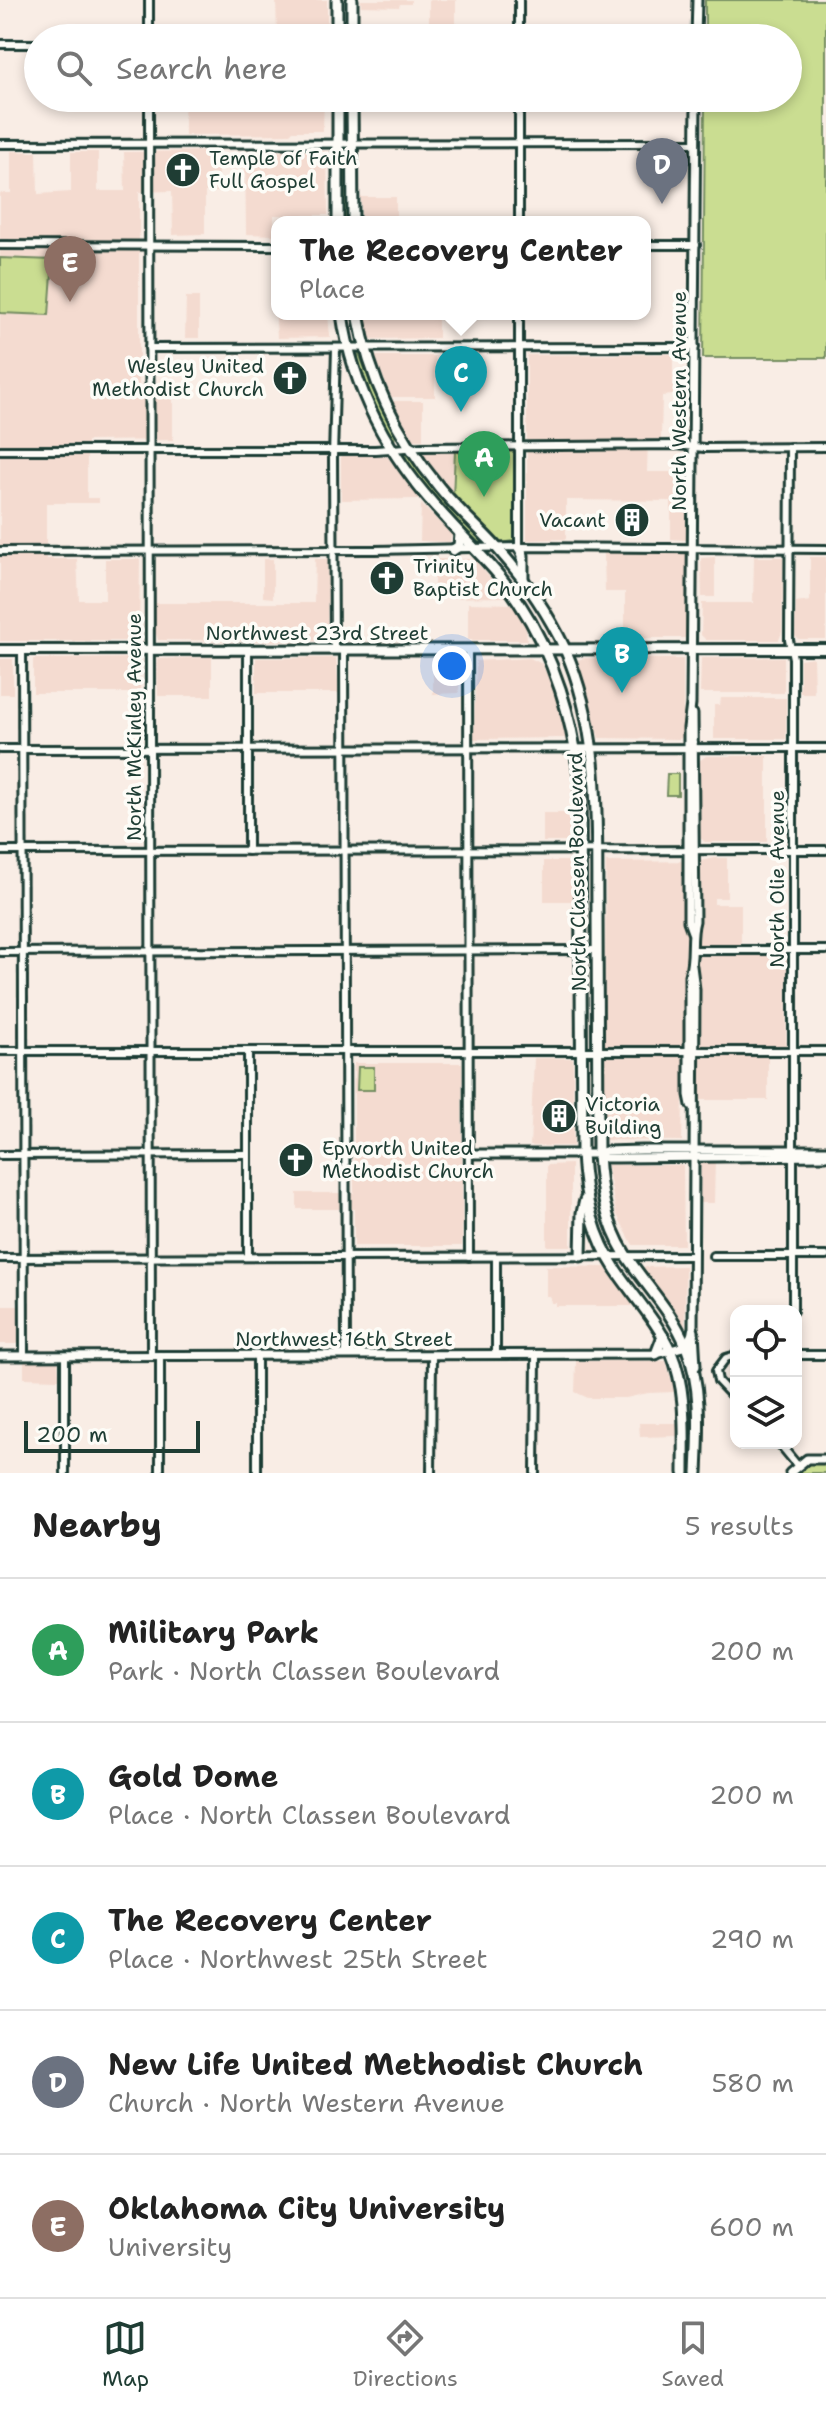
<!DOCTYPE html>
<meta charset="utf-8">
<style>
:root{--surface:#fff;--page:#f6f6f6;--text:#222;--muted:#767676;--line:#e0e0e0;--accent:#1f3d34}
body{margin:0;font-family:"Shantell Sans",sans-serif;background:var(--page);color:var(--text)}
.controls{position:absolute;right:24px;bottom:24px;display:grid;overflow:hidden;border-radius:16px;box-shadow:0 4px 12px #0003}
.controls button{width:72px;height:72px;display:grid;place-items:center;padding:0;border:0;border-bottom:2px solid var(--line);background:var(--surface);color:var(--text);font:40px sans-serif}
.scale{position:absolute;left:24px;bottom:20px;width:176px;box-sizing:border-box;padding-left:8px;border:4px solid #1f3d34;border-top:0;font-size:22px;line-height:28px;white-space:nowrap;color:#1f3d34;-webkit-text-stroke:6px #fdfcf7;paint-order:stroke}
.you{position:absolute;left:452px;top:666px;width:28px;height:28px;margin:-20px;border:6px solid #fff;border-radius:50%;background:#1a73e8;box-shadow:0 0 0 12px #1a73e833}
.badge{display:grid;place-items:center;width:52px;height:52px;border-radius:50%;background:var(--accent);color:#fff;font-size:26px;font-weight:700}
.pin{position:absolute;translate:-50% -66px;filter:drop-shadow(0 2px 4px #0008)}
.pin::after{content:'';position:absolute;top:42px;width:28px;height:24px;background:inherit;clip-path:polygon(0 0,100% 0,50% 100%)}
.popup{position:absolute;left:271px;top:216px;width:380px;height:104px;box-sizing:border-box;display:grid;place-content:center;border-radius:16px;background:var(--surface);filter:drop-shadow(0 2px 6px #0005);font-size:26px;white-space:nowrap;color:var(--muted)}
.popup b{font-size:30px;color:var(--text)}
.popup::after{content:'';position:absolute;left:50%;top:100%;margin-left:-16px;border:16px solid transparent;border-top-color:var(--surface)}
.list{margin:0;padding:0;list-style:none}
h2{display:flex;justify-content:space-between;align-items:center;height:104px;margin:0;padding:0 32px;font-size:34px}
h2 small{font-size:26px;font-weight:400;color:var(--muted)}
.list li{display:grid;grid-template-columns:52px 1fr auto;gap:24px;align-items:center;box-sizing:border-box;height:144px;padding:0 32px;border-top:2px solid var(--line)}
.list b{display:block;font-size:30px;white-space:nowrap}
.list p{margin:0;font-size:26px;white-space:nowrap;color:var(--muted)}
.list em{font-size:26px;font-style:normal;color:var(--muted)}
.icon{flex:none;width:44px;height:44px;fill:none;stroke:currentColor;stroke-width:2;stroke-linecap:round;stroke-linejoin:round}
.map{position:relative;flex:none;width:826px;height:1473px;overflow:hidden}
.search{position:absolute;background:var(--surface);box-shadow:0 4px 12px #0003;left:24px;right:24px;top:24px;height:88px;display:flex;align-items:center;gap:20px;box-sizing:border-box;padding:0 28px;border-radius:44px;color:var(--muted);font-size:30px}
.sheet{height:824px;background:var(--surface)}
nav{display:flex;justify-content:space-around;align-items:center;box-sizing:border-box;height:112px;border-top:2px solid var(--line);background:var(--surface);font-size:22px;color:var(--muted)}
nav a{display:grid;justify-items:center;gap:4px}
nav .on{color:var(--accent)}
.map>svg:first-child{display:block}
.built{fill:#f4dbd0}
.green{fill:#cadd91;stroke:#748d62;stroke-width:2}
.lines{fill:none;stroke-linecap:round;stroke-linejoin:round}
.minor-casing{stroke:#1f3d34;stroke-width:12}
.tertiary-casing{stroke:#1f3d34;stroke-width:13}
.secondary-casing{stroke:#1f3d34;stroke-width:14}
.primary-casing{stroke:#1f3d34;stroke-width:15}
.minor{stroke:#fdfcf7;stroke-width:6}
.tertiary{stroke:#fdfcf7;stroke-width:7}
.secondary{stroke:#fdfcf7;stroke-width:8}
.primary{stroke:#fdfcf7;stroke-width:9}
.labels{text-anchor:middle;stroke-width:7;stroke-linejoin:round;paint-order:stroke}
.poi-label{font-size:20px;fill:#1f3d34;stroke:#fdfcf7;text-anchor:start}
.street-label{font-size:20px;fill:#1f3d34;stroke:#fdfcf7}
</style>
<div class="map">
<svg width="826" height="1473" viewBox="0 0 826 1473">
<rect width="100%" height="100%" fill="#f9ede5"/>
<filter id="ink" filterUnits="userSpaceOnUse"><feTurbulence type="fractalNoise" baseFrequency=".0125" numOctaves="2"/><feDisplacementMap in="SourceGraphic" scale="16" xChannelSelector="R" yChannelSelector="G"/><feConvolveMatrix kernelMatrix="1 2 1 2 8 2 1 2 1" color-interpolation-filters="sRGB"/></filter>
<g filter="url(#ink)">
<g class="built">
<polygon points="276,0 327,0 327,34 277,34"/>
<polygon points="361,0 411,0 411,4 400,4 399,7 361,6"/>
<rect x="429" y="0" width="27" height="33"/>
<polygon points="184,98 324,98 323,131 293,131 290,134 185,135"/>
<polygon points="11,151 37,152 38,194 71,192 71,152 98,152 98,191 125,191 124,152 218,151 218,192 205,192 205,234 173,235 172,191 139,192 139,398 173,399 173,440 87,441 87,498 99,498 99,503 46,503 46,559 77,559 79,600 105,600 105,559 140,559 139,641 0,641 0,193 11,193"/>
<polygon points="245,151 327,151 328,215 274,215 274,235 246,234"/>
<rect x="361" y="197" width="35" height="25"/>
<polygon points="274,287 277,287 277,314 328,314 330,337 277,338"/>
<polygon points="186,297 199,297 199,338 185,338"/>
<polygon points="364,314 438,314 438,338 369,339"/>
<polygon points="673,354 673,395 662,396 661,439 648,440 647,472 687,472 687,540 671,539 671,501 566,500 566,539 527,540 527,355"/>
<polygon points="375,356 435,356 435,397 391,397"/>
<polygon points="392,401 423,401 423,440 413,440"/>
<polygon points="421,453 455,453 455,496 438,476"/>
<polygon points="341,456 387,456 420,499 341,500"/>
<polygon points="421,504 452,535 450,542 420,541"/>
<polygon points="604,553 686,553 686,638 625,638 625,592 605,592"/>
<polygon points="715,557 715,597 702,597 701,558"/>
<polygon points="754,557 783,557 782,632 779,640 706,640 701,635 702,603 753,603"/>
<polygon points="810,557 826,557 826,639 798,639 795,636 796,603 810,601"/>
<polygon points="263,559 273,559 273,598 263,597"/>
<polygon points="315,559 328,559 327,641 158,640 154,627 154,603 314,603"/>
<polygon points="434,559 474,559 507,597 434,598"/>
<polygon points="468,603 513,604 526,627 527,640 468,640"/>
<polygon points="212,657 212,696 158,696 157,659"/>
<polygon points="784,657 784,693 700,693 701,658"/>
<polygon points="813,657 814,693 800,693 800,659"/>
<polygon points="140,658 140,693 33,693 33,659"/>
<polygon points="256,658 336,658 339,693 256,693"/>
<polygon points="433,658 460,658 459,693 433,694"/>
<polygon points="530,658 542,664 553,687 567,738 474,739 476,661"/>
<polygon points="585,658 683,659 683,737 679,739 599,738 575,664 577,660"/>
<rect x="0" y="659" width="13" height="35"/>
<polygon points="721,698 786,698 786,739 714,739 714,705 720,705"/>
<polygon points="706,756 767,756 767,842 705,842 699,837 699,761"/>
<rect x="543" y="813" width="32" height="29"/>
<polygon points="714,858 727,858 727,898 714,898 714,904 741,904 741,955 787,955 786,1045 768,1045 768,1100 683,1100 682,1141 604,1140 606,862 700,861"/>
<rect x="544" y="861" width="31" height="40"/>
<polygon points="534,1058 573,1058 573,1146 530,1146"/>
<polygon points="354,1063 462,1063 462,1246 354,1246 354,1209 297,1209 297,1193 354,1193"/>
<polygon points="701,1159 715,1159 714,1203 700,1203"/>
<polygon points="571,1164 571,1246 547,1246 547,1165"/>
<polygon points="607,1165 683,1165 684,1245 633,1245 616,1213"/>
<polygon points="546,1266 605,1267 633,1306 556,1306 556,1303 551,1303 550,1296 546,1296"/>
<polygon points="685,1266 685,1331 668,1303 639,1267"/>
<rect x="0" y="1306" width="18" height="38"/>
<polygon points="24,1361 58,1361 59,1379 24,1378"/>
<polygon points="576,1361 666,1361 675,1392 648,1393 626,1398 588,1398 575,1392"/>
<polygon points="639,1423 677,1423 677,1436 640,1437"/>
</g>
<g class="green">
<polygon points="705,0 826,0 826,358 703,358 705,98 788,98 788,38 705,38"/>
<polygon points="344,148 347,152 347,222 341,222 342,149"/>
<polygon points="0,258 53,260 49,315 0,313"/>
<polygon points="359,353 372,387 395,435 394,442 373,408 356,362"/>
<polygon points="511,450 515,453 514,541 501,543 453,498 455,451"/>
<path d="M 408,453 L 446,503 L 484,541 L 484,547 C 465,528 405,480 406,454 Z"/>
<polygon points="667,774 678,774 678,795 666,795"/>
<polygon points="358,1067 374,1067 374,1090 357,1090"/>
<polygon points="818,1461 826,1463 826,1473 794,1473 809,1462"/>
</g>
<g class="lines">
<defs>
<g id="minor">
<polyline points="149,0 149,38"/>
<polyline points="519,0 519,38"/>
<polyline points="0,44 38,44"/>
<polyline points="149,98 151,1355"/>
<polyline points="519,98 519,222"/>
<polyline points="0,144 696,143"/>
<polyline points="0,245 277,246"/>
<polyline points="645,245 696,245"/>
<polyline points="519,314 519,547"/>
<polyline points="149,348 695,347"/>
<polyline points="790,447 789,640 793,658 793,1311"/>
<polyline points="0,450 375,450 422,447 677,445 704,448 826,447"/>
<polyline points="0,551 375,550 519,547 826,549"/>
<polyline points="334,649 333,457 336,348"/>
<polyline points="344,649 346,1355"/>
<polyline points="468,649 469,1257"/>
<polyline points="22,650 24,1356"/>
<polyline points="248,650 248,851"/>
<polyline points="0,749 826,748"/>
<polyline points="0,851 826,850"/>
<polyline points="692,950 826,950"/>
<polyline points="0,952 597,950"/>
<polyline points="0,1051 826,1051"/>
<polyline points="248,1051 248,1257"/>
<polyline points="0,1155 248,1154"/>
<polyline points="713,1256 826,1256"/>
<polyline points="0,1258 692,1256"/>
<polyline points="496,1355 496,1257"/>
<polyline points="736,1355 726,1358 716,1371 718,1381 736,1400"/>
<polyline points="796,1355 826,1355"/>
<polyline points="779,1443 797,1465"/>
<polyline points="65,1473 65,1356"/>
<polyline points="160,1473 160,1355"/>
<polyline points="257,1473 257,1355"/>
<polyline points="431,1473 432,1355"/>
<polyline points="535,1473 536,1355"/>
</g>
<g id="tertiary">
<polyline points="696,38 697,0"/>
<polyline points="692,932 688,921 688,728 691,704 696,98"/>
<path d="M 691,1105 L 689,1095 L 689,975 C 695,957 690,938 695,921 L 693,714"/>
<polyline points="469,1154 598,1154 605,1151 642,1150 826,1150"/>
<polyline points="598,1154 605,1158 618,1158 826,1156"/>
<polyline points="0,1356 656,1354 686,1346 693,1331 695,989 692,966"/>
<polyline points="790,1473 807,1459 826,1459"/>
</g>
<polyline id="secondary" points="0,650 826,649"/>
<g id="primary">
<polyline points="337,0 337,38"/>
<polyline points="352,38 352,0"/>
<polyline points="338,98 338,222"/>
<polyline points="352,98 353,222"/>
<path d="M 342,314 C 353,392 392,461 446,518 C 470,545 498,570 518,601 C 554,655 574,721 580,786 L 582,1154 C 584,1195 593,1235 616,1270 C 635,1298 657,1321 671,1352 C 687,1390 684,1432 684,1473"/>
<path d="M 358,314 C 369,378 398,437 439,487 C 457,509 479,528 498,549 C 524,578 548,613 565,649 C 602,733 596,822 597,912 C 598,992 598,1073 598,1154 C 600,1189 606,1223 625,1254 C 645,1285 672,1311 686,1346 C 702,1387 699,1430 697,1473"/>
<polyline points="519,547 523,555 523,580"/>
<polyline points="453,550 459,546 460,534"/>
<polyline points="581,1256 582,1213 585,1200"/>
<polyline points="693,1331 695,1366"/>
<polyline points="656,1354 663,1336"/>
</g>
</defs>
<use href="#minor" class="minor-casing"/>
<use href="#tertiary" class="tertiary-casing"/>
<use href="#secondary" class="secondary-casing"/>
<use href="#primary" class="primary-casing"/>
<use href="#minor" class="minor"/>
<use href="#tertiary" class="tertiary"/>
<use href="#secondary" class="secondary"/>
<use href="#primary" class="primary"/>
</g>
</g>
<defs>
<symbol id="church-disc" viewBox="-11 -11 22 22"><circle r="9.5" fill="#1f3d34" stroke="#fdfcf7"/><path d="M-1.2-6h2.4v3.5h3.3v2.4h-3.3V6h-2.4V-.1h-3.3v-2.4h3.3Z" fill="#fff"/></symbol>
<symbol id="building-disc" viewBox="-11 -11 22 22"><circle r="9.5" fill="#1f3d34" stroke="#fdfcf7"/><path d="M-4-6H4V6H1V3H-1V6H-4ZM-2.5-4.3h1.7v1.8h-1.7ZM.8-4.3h1.7v1.8H.8ZM-2.5-1h1.7V.8h-1.7ZM.8-1h1.7V.8H.8Z" fill="#fff"/></symbol>
</defs>
<g fill-rule="evenodd">
<use href="#church-disc" x="163" y="150" width="40" height="40"/>
<use href="#church-disc" x="270" y="358" width="40" height="40"/>
<use href="#building-disc" x="612" y="500" width="40" height="40"/>
<use href="#church-disc" x="367" y="558" width="40" height="40"/>
<use href="#building-disc" x="539" y="1096" width="40" height="40"/>
<use href="#church-disc" x="276" y="1140" width="40" height="40"/>
</g>
<g class="labels">
<g class="poi-label">
<text x="209" y="165">Temple of Faith<tspan x="209" dy="23">Full Gospel</tspan></text>
<text x="264" y="373" text-anchor="end">Wesley United<tspan x="264" dy="23">Methodist Church</tspan></text>
<text x="606" y="527" text-anchor="end">Vacant</text>
<text x="413" y="573">Trinity<tspan x="413" dy="23">Baptist Church</tspan></text>
<text x="585" y="1111">Victoria<tspan x="585" dy="23">Building</tspan></text>
<text x="322" y="1155">Epworth United<tspan x="322" dy="23">Methodist Church</tspan></text>
</g>
<g class="street-label">
<text transform="translate(679 401) rotate(-90)" y="7">North Western Avenue</text>
<text x="317" y="640">Northwest 23rd Street</text>
<text transform="translate(134 727) rotate(-90)" y="7">North McKinley Avenue</text>
<text transform="translate(577 872) rotate(-91)" y="7">North Classen Boulevard</text>
<text transform="translate(777 879) rotate(-90)" y="7">North Olie Avenue</text>
<text x="344" y="1346">Northwest 16th Street</text>
</g>
</g>
</svg>
<div class="controls">
<button><svg class="icon" aria-label="locate" viewBox="0 0 24 24"><circle cx="12" cy="12" r="6"/><path d="M12 2v4M12 18v4M2 12h4M18 12h4"/></svg></button>
<button><svg class="icon" aria-label="layers" viewBox="0 0 24 24"><path d="M12 4l9 5-9 5-9-5zM3 14l9 5 9-5"/></svg></button>
</div>
<div class="scale">200 m</div>
<div class="you"></div>
<div class="pin badge" style="left:484px;top:497px;background:#2e9e5b">A</div>
<div class="pin badge" style="left:622px;top:693px;background:#0f9aa8">B</div>
<div class="pin badge" style="left:461px;top:412px;background:#0f9aa8">C</div>
<div class="popup"><b>The Recovery Center</b>Place</div>
<div class="pin badge" style="left:662px;top:204px;background:#6b7280">D</div>
<div class="pin badge" style="left:70px;top:302px;background:#8d6e63">E</div>
<div class="search"><svg class="icon" aria-label="search" viewBox="0 0 24 24"><circle cx="10" cy="10" r="6"/><path d="M15 15l6 6"/></svg>Search here</div>
</div>
<section class="sheet">
<h2>Nearby<small>5 results</small></h2>
<ul class="list">
<li><span class="badge" style="background:#2e9e5b">A</span><div><b>Military Park</b><p>Park · North Classen Boulevard</p></div><em>200 m</em></li>
<li><span class="badge" style="background:#0f9aa8">B</span><div><b>Gold Dome</b><p>Place · North Classen Boulevard</p></div><em>200 m</em></li>
<li><span class="badge" style="background:#0f9aa8">C</span><div><b>The Recovery Center</b><p>Place · Northwest 25th Street</p></div><em>290 m</em></li>
<li><span class="badge" style="background:#6b7280">D</span><div><b>New Life United Methodist Church</b><p>Church · North Western Avenue</p></div><em>580 m</em></li>
<li><span class="badge" style="background:#8d6e63">E</span><div><b>Oklahoma City University</b><p>University</p></div><em>600 m</em></li>
</ul>
</section>
<nav>
<a class="on"><svg class="icon" aria-label="map" viewBox="0 0 24 24"><path d="M3 6l6-2 6 2 6-2v14l-6 2-6-2-6 2zM9 4v14M15 6v14"/></svg>Map</a>
<a><svg class="icon" aria-label="directions" viewBox="0 0 24 24"><path d="M12 3l9 9-9 9-9-9zM9 14v-3h6M13 9l2 2-2 2"/></svg>Directions</a>
<a><svg class="icon" aria-label="saved" viewBox="0 0 24 24"><path d="M7 4h10v16l-5-4-5 4z"/></svg>Saved</a>
</nav>
